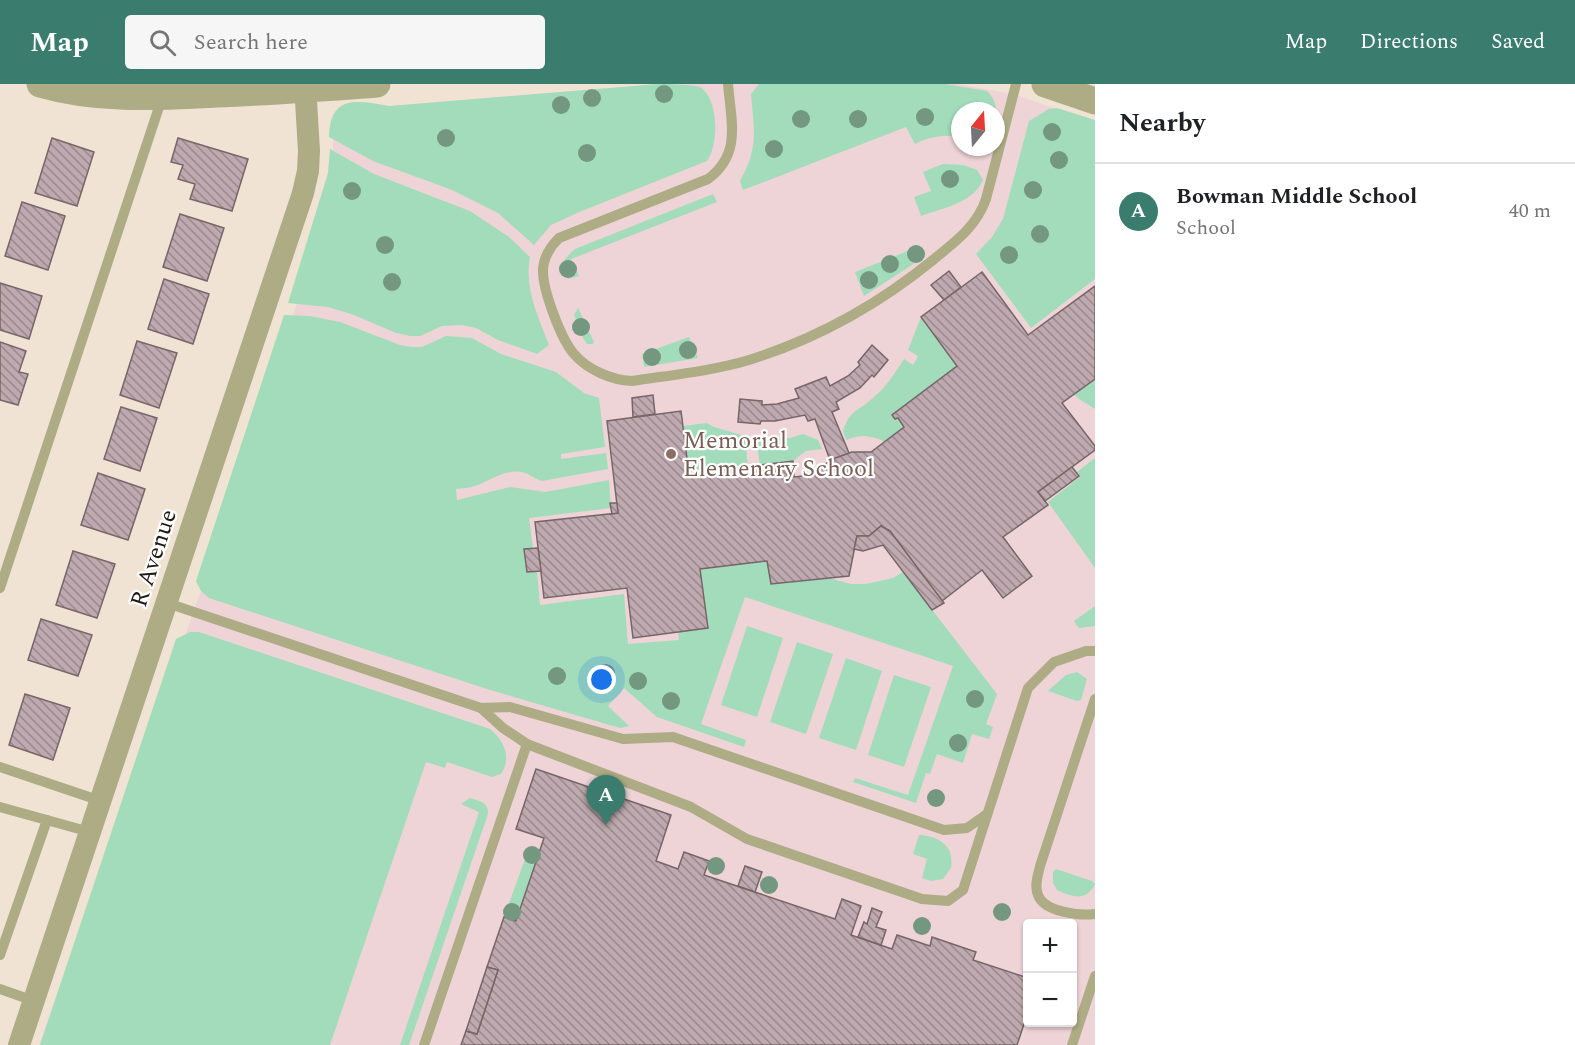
<!DOCTYPE html>
<meta charset="utf-8">
<style>
:root{--surface:#fff;--page:#f6f6f6;--text:#202124;--muted:#757577;--line:#e0e0e0;--accent:#3a7c6d}
body{margin:0;font-family:Spectral,serif;background:var(--page);color:var(--text)}
.controls{position:absolute;right:18px;bottom:18px;display:grid;overflow:hidden;border-radius:6px;box-shadow:0 2px 4px #0004}
.controls button{width:54px;height:54px;display:grid;place-items:center;padding:0;border:0;border-bottom:2px solid var(--line);background:var(--surface);color:var(--text);font:30px sans-serif}
.compass{position:absolute;left:951px;top:18px;width:54px;height:54px;border-radius:50%;background:var(--surface);box-shadow:0 2px 4px #0004;rotate:18deg}
.you{position:absolute;left:602px;top:596px;width:21px;height:21px;margin:-15px;border:4px solid #fff;border-radius:50%;background:#1a73e8;box-shadow:0 0 0 9px #1a73e833}
.badge{display:grid;place-items:center;width:39px;height:39px;border-radius:50%;background:var(--accent);color:#fff;font-size:20px;font-weight:700}
.pin{position:absolute;translate:-50% -50px;filter:drop-shadow(0 2px 3px #0008)}
.pin::after{content:'';position:absolute;top:32px;width:21px;height:18px;background:inherit;clip-path:polygon(0 0,100% 0,50% 100%)}
.list{margin:0;padding:0;list-style:none}
h2{display:flex;justify-content:space-between;align-items:center;height:78px;margin:0;padding:0 24px;font-size:26px}
h2 small{font-size:20px;font-weight:400;color:var(--muted)}
.list li{display:grid;grid-template-columns:39px 1fr auto;gap:18px;align-items:center;box-sizing:border-box;height:96px;padding:0 24px;border-top:2px solid var(--line)}
.list b{display:block;font-size:22px;white-space:nowrap}
.list p{margin:0;font-size:20px;white-space:nowrap;color:var(--muted)}
.list em{font-size:20px;font-style:normal;color:var(--muted)}
.icon{flex:none;width:33px;height:33px;fill:none;stroke:currentColor;stroke-width:2;stroke-linecap:round;stroke-linejoin:round}
.map{position:relative;flex:none;width:1095px;height:961px;overflow:hidden}
header{display:flex;align-items:center;gap:36px;box-sizing:border-box;height:84px;padding:0 30px;background:var(--accent);color:#fff}
header strong{font-size:28px}
nav{display:flex;gap:33px;margin-inline-start:auto;font-size:21px}
.search{width:420px;height:54px;background:var(--page);display:flex;align-items:center;gap:15px;box-sizing:border-box;padding:0 21px;border-radius:6px;color:var(--muted);font-size:22px}
main{display:flex}
aside{flex:1;background:var(--surface)}
.map>svg:first-child{display:block}
.education{fill:#eed4d7;fill-rule:evenodd}
.green{fill:#a2dcbb}
.building{fill:url(#building-back-hatch);stroke:#77656a;stroke-width:1.5}
.lines{fill:none;stroke-linecap:round;stroke-linejoin:round}
.service{stroke:#adac85;stroke-width:10}
.minor{stroke:#adac85;stroke-width:22}
.tertiary{stroke:#adac85;stroke-width:27}
.tree{fill:#74987f}
.education-dot{fill:#8d6e63;stroke:#fff;stroke-width:2}
.labels{text-anchor:middle;stroke-width:4.5;stroke-linejoin:round;paint-order:stroke}
.education-label{font-size:24px;fill:#785e54;stroke:#fff;text-anchor:start}
.street-label{font-size:24px;fill:#1e1a14;stroke:#fff}
</style>
<header>
<strong>Map</strong>
<div class="search"><svg class="icon" aria-label="search" viewBox="0 0 24 24"><circle cx="10" cy="10" r="6"/><path d="M15 15l6 6"/></svg>Search here</div>
<nav><a>Map</a><a>Directions</a><a>Saved</a></nav>
</header>
<main>
<div class="map">
<svg width="1095" height="961" viewBox="0 0 1095 961">
<defs>
<pattern id="building-back-hatch" width="6" height="6" patternUnits="userSpaceOnUse" patternTransform="scale(1.5)"><rect width="6" height="6" fill="#bda9af"/><path d="M-1 5l2 2M0 0l6 6M5-1l2 2" fill="none" stroke="#99898d"/></pattern>
</defs>
<rect width="100%" height="100%" fill="#f0e3d3"/>
<path class="education" d="M 691,0 L 957,0 L 1014,10 L 1095,39 L 1095,961 L 39,961 L 201,507 L 320,150 L 333,98 L 333,31 ZM 960,27 L 996,27 L 996,63 L 960,63 ZM 1028,840 L 1072,840 L 1072,938 L 1028,938 Z"/>
<g class="green">
<path d="M 658,0 C 671,0 688,0 700,3 C 719,15 719,60 707,77 L 577,129 L 551,141 L 534,161 L 498,129 L 452,106 L 373,77 L 329,53 C 330,11 356,16 389,22 Z"/>
<path d="M 759,0 L 945,0 L 987,7 C 994,14 997,21 996,32 L 996,27 L 960,27 L 960,53 C 944,50 929,53 915,60 L 906,43 L 743,106 L 740,97 C 759,63 754,48 751,10 Z"/>
<polygon points="1057,24 1095,36 1095,195 1031,244 976,170 992,153 1003,135 1029,37 1049,25"/>
<path d="M 330,65 L 374,90 L 470,127 L 509,153 L 530,173 C 524,204 538,232 549,261 L 537,270 L 498,256 L 476,244 L 462,241 L 442,242 L 420,252 L 410,252 L 396,249 L 354,231 L 328,223 L 288,219 L 328,89 Z"/>
<path d="M 943,80 L 963,81 L 977,86 L 983,96 C 973,119 943,124 921,132 L 914,113 L 931,107 L 923,88 Z"/>
<path d="M 713,110 L 717,118 L 571,175 L 579,192 L 569,195 C 553,186 566,173 575,165 Z"/>
<polygon points="920,162 924,171 912,181 864,212 855,188"/>
<polygon points="578,224 594,258 593,260 587,260 583,254 574,231"/>
<path d="M 284,231 L 310,232 L 340,238 L 400,261 L 411,263 L 422,263 L 446,252 L 472,254 L 501,270 L 556,288 L 584,309 L 599,314 L 605,363 L 561,370 L 561,375 L 606,369 L 608,385 L 542,397 C 535,395 531,391 525,389 C 507,383 490,397 475,402 C 469,404 462,404 456,405 L 457,416 L 510,403 L 546,408 L 609,396 L 611,424 L 529,434 L 533,464 L 524,466 L 527,488 L 537,487 L 540,521 L 624,510 L 628,560 L 679,556 L 678,548 L 708,544 L 700,485 L 767,477 L 771,500 L 829,494 L 851,500 L 866,500 L 893,494 L 903,488 L 997,610 L 986,640 L 993,643 L 989,655 L 972,650 L 963,679 L 937,670 L 930,690 L 926,689 L 916,719 L 853,698 L 855,694 L 908,711 L 953,582 L 745,513 L 701,640 L 746,656 L 744,663 L 657,633 L 624,604 L 608,622 L 629,642 L 620,644 L 490,606 L 209,514 L 201,507 L 196,497 Z"/>
<path d="M 921,233 L 957,282 L 892,331 L 895,335 L 898,334 L 904,343 L 885,358 C 871,351 860,350 846,356 L 843,347 C 851,324 858,328 874,313 C 887,302 895,289 904,275 L 913,281 L 918,272 L 908,266 Z"/>
<polygon points="689,253 698,274 644,283 642,270"/>
<polygon points="1095,295 1095,325 1079,315 1074,310"/>
<polygon points="707,339 714,343 745,352 748,383 689,390 683,342"/>
<polygon points="803,350 818,356 822,365 806,367 793,377 760,381 756,354 790,354"/>
<polygon points="1095,374 1095,484 1048,418 1080,393 1077,388"/>
<polygon points="1095,522 1095,542 1079,544 1074,537"/>
<polygon points="747,542 783,554 757,633 721,621"/>
<path d="M 190,548 L 199,548 L 490,645 C 504,656 512,673 501,690 L 492,693 L 447,678 L 445,684 L 426,678 L 330,961 L 40,961 L 176,555 Z"/>
<polygon points="797,558 833,570 806,650 770,638"/>
<polygon points="846,574 882,587 856,666 819,654"/>
<polygon points="1077,588 1087,595 1081,616 1077,617 1048,607 1066,591"/>
<polygon points="894,591 931,603 904,683 868,671"/>
<path d="M 470,714 C 479,717 489,718 488,730 L 409,961 L 400,961 L 479,728 L 461,720 Z"/>
<path d="M 919,751 C 939,752 955,762 951,784 L 943,795 L 931,797 L 922,794 L 927,775 L 913,770 Z"/>
<polygon points="529,764 540,767 516,837 504,833"/>
<path d="M 1056,785 L 1092,797 L 1095,800 C 1086,818 1072,813 1057,806 L 1053,799 L 1053,788 Z"/>
</g>
<g class="building">
<polygon points="52,54 94,68 77,122 35,109"/>
<polygon points="178,54 248,75 232,127 190,115 195,100 178,95 183,81 171,78"/>
<polygon points="22,118 65,132 48,186 5,172"/>
<polygon points="180,130 224,144 207,197 163,183"/>
<polygon points="949,187 961,203 944,216 931,201"/>
<polygon points="982,188 1028,251 1095,202 1095,295 1062,319 1095,362 1095,366 1038,408 1048,421 1003,453 1032,492 1003,514 982,486 942,517 890,447 881,442 869,452 857,452 849,492 771,500 767,477 700,485 708,544 633,554 627,504 544,514 535,438 618,429 607,337 681,327 689,390 793,377 794,393 813,391 824,381 836,373 852,368 871,368 904,343 898,334 895,335 892,331 957,282 921,233"/>
<polygon points="164,195 209,210 193,260 148,245"/>
<polygon points="0,199 42,212 29,255 0,246"/>
<polygon points="137,257 177,269 159,324 120,311"/>
<polygon points="0,258 26,267 19,288 28,290 18,321 0,316"/>
<polygon points="872,261 888,276 874,293 872,291 860,304 836,318 839,325 832,328 849,369 830,376 815,335 808,337 805,331 775,337 761,337 760,340 738,338 740,315 762,317 762,321 777,320 799,314 795,305 826,293 830,302 848,292 860,281 858,278"/>
<polygon points="653,311 655,330 633,333 632,314"/>
<polygon points="121,323 157,334 140,387 104,375"/>
<polygon points="1072,383 1079,392 1045,417 1038,408"/>
<polygon points="98,389 145,405 128,456 81,441"/>
<polygon points="610,419 617,419 618,429 612,430"/>
<polygon points="881,442 890,447 944,519 932,526 883,461 863,467 854,465 857,452 869,452"/>
<polygon points="538,464 541,487 527,488 524,465"/>
<polygon points="73,467 115,480 97,534 56,521"/>
<polygon points="41,535 92,551 78,592 28,576"/>
<polygon points="25,610 70,624 53,676 9,661"/>
<polygon points="536,685 671,731 656,777 678,785 684,768 709,777 704,791 835,835 842,815 861,822 851,851 892,865 897,851 930,862 932,853 976,868 973,876 1028,894 1028,928 1017,961 461,961 466,947 477,950 498,886 487,883 504,833 516,837 544,754 516,745"/>
<polygon points="745,782 762,788 755,808 738,802"/>
<polygon points="872,824 882,828 876,843 886,846 881,861 858,853 864,838 867,840"/>
<polygon points="487,883 498,886 477,950 466,947"/>
</g>
<g class="lines">
<g class="service">
<path d="M 728,0 C 731,37 742,70 708,95 L 559,154 C 550,163 543,174 543,187 C 543,207 561,255 574,270 C 588,286 611,296 632,297 C 671,291 712,287 749,276 C 816,255 879,220 933,176 C 955,158 977,142 986,115 L 1016,0"/>
<polyline points="0,504 162,14"/>
<polyline points="167,519 481,624 510,623 623,655 673,653 944,746 967,744 987,730"/>
<path d="M 1095,615 L 1040,782 C 1038,791 1034,802 1038,811 C 1044,828 1080,832 1095,830"/>
<polyline points="481,624 503,644 527,660 691,723 747,755 922,815 948,817 963,806 1028,604 1054,578 1086,567 1095,567"/>
<polyline points="0,683 101,717"/>
<polyline points="0,723 90,748"/>
<polyline points="0,871 47,736"/>
<polyline points="0,905 34,917"/>
<polyline points="424,961 527,660"/>
<polyline points="1072,961 1095,892"/>
</g>
<polyline class="minor" points="19,961 303,109 308,87 309,67 305,0"/>
<g class="tertiary">
<path d="M 40,0 C 99,17 157,13 217,10 C 270,8 323,4 377,0"/>
<polyline points="1045,0 1095,17"/>
</g>
</g>
<g class="tree">
<circle cx="664" cy="10" r="9"/>
<circle cx="592" cy="14" r="9"/>
<circle cx="561" cy="21" r="9"/>
<circle cx="925" cy="33" r="9"/>
<circle cx="801" cy="35" r="9"/>
<circle cx="858" cy="35" r="9"/>
<circle cx="1052" cy="48" r="9"/>
<circle cx="446" cy="54" r="9"/>
<circle cx="774" cy="65" r="9"/>
<circle cx="587" cy="69" r="9"/>
<circle cx="1059" cy="76" r="9"/>
<circle cx="950" cy="95" r="9"/>
<circle cx="1033" cy="106" r="9"/>
<circle cx="352" cy="107" r="9"/>
<circle cx="1040" cy="150" r="9"/>
<circle cx="385" cy="161" r="9"/>
<circle cx="916" cy="170" r="9"/>
<circle cx="1009" cy="171" r="9"/>
<circle cx="890" cy="180" r="9"/>
<circle cx="568" cy="185" r="9"/>
<circle cx="869" cy="196" r="9"/>
<circle cx="392" cy="198" r="9"/>
<circle cx="581" cy="243" r="9"/>
<circle cx="688" cy="266" r="9"/>
<circle cx="652" cy="273" r="9"/>
<circle cx="606" cy="589" r="9"/>
<circle cx="557" cy="592" r="9"/>
<circle cx="638" cy="597" r="9"/>
<circle cx="975" cy="615" r="9"/>
<circle cx="671" cy="617" r="9"/>
<circle cx="958" cy="659" r="9"/>
<circle cx="936" cy="714" r="9"/>
<circle cx="532" cy="771" r="9"/>
<circle cx="716" cy="782" r="9"/>
<circle cx="769" cy="801" r="9"/>
<circle cx="512" cy="828" r="9"/>
<circle cx="1002" cy="828" r="9"/>
<circle cx="922" cy="842" r="9"/>
</g>
<circle class="education-dot" cx="671" cy="370" r="6"/>
<g class="labels">
<g class="education-label">
<text x="683" y="364">Memorial<tspan x="683" dy="28">Elemenary School</tspan></text>
</g>
<g class="street-label">
<text transform="translate(153 474) rotate(-72)" y="8">R Avenue</text>
</g>
</g>
</svg>
<div class="controls">
<button>+</button>
<button>−</button>
</div>
<svg class="compass" viewBox="-18 -18 36 36"><path d="M0-13l5 13h-10z" fill="#e53935"/><path d="M0 13l5-13h-10z" fill="#757577"/></svg>
<div class="you"></div>
<div class="pin badge" style="left:606px;top:741px">A</div>
</div>
<aside>
<h2>Nearby<small></small></h2>
<ul class="list">
<li><span class="badge">A</span><div><b>Bowman Middle School</b><p>School</p></div><em>40 m</em></li>
</ul>
</aside>
</main>
